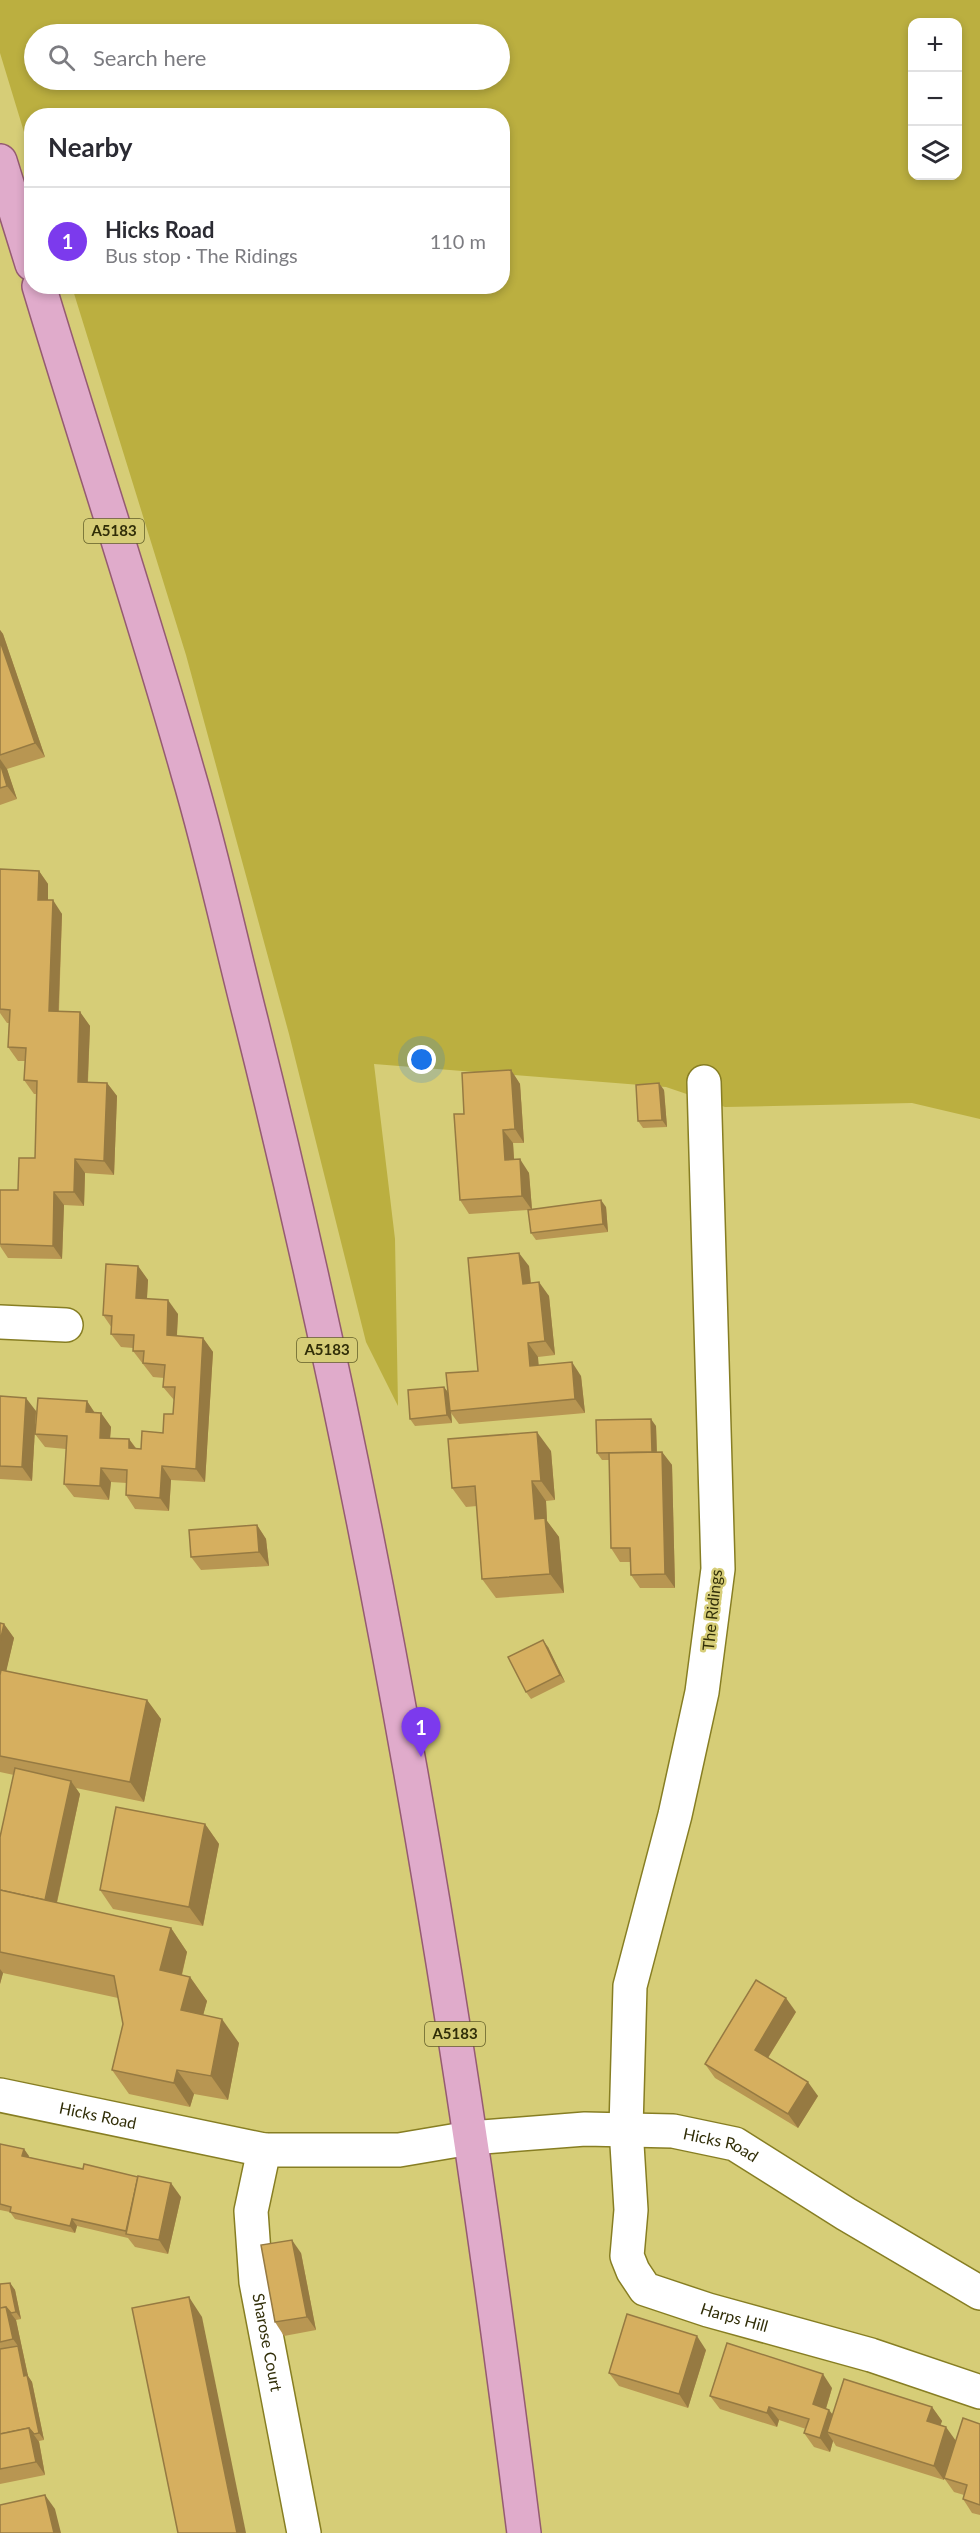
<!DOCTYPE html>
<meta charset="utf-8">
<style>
:root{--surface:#fff;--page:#f7f7f7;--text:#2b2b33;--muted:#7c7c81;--line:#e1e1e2;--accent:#7c3aed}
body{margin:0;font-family:Lato,sans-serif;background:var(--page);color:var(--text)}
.controls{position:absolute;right:18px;top:18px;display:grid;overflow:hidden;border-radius:12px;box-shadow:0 3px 9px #0003}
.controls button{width:54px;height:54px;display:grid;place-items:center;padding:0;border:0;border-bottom:2px solid var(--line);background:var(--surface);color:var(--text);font:30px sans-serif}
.you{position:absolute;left:422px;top:1060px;width:21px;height:21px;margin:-15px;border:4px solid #fff;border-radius:50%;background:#1a73e8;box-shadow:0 0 0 9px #1a73e833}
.badge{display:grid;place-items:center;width:39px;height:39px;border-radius:50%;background:var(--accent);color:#fff;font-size:20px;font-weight:700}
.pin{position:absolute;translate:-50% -50px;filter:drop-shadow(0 2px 3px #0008)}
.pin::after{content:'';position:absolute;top:32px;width:21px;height:18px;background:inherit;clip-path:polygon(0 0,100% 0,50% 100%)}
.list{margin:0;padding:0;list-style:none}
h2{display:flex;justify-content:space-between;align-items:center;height:78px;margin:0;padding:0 24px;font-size:26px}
h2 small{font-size:20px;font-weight:400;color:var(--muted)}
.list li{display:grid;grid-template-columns:39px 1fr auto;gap:18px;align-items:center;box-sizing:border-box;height:108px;padding:0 24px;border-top:2px solid var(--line)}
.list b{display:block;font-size:22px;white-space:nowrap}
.list p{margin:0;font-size:20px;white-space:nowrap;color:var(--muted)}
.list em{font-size:20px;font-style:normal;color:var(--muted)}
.icon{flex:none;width:33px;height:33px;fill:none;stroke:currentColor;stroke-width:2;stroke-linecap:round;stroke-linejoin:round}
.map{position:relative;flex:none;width:980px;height:2533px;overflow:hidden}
.search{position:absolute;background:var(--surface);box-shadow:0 3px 9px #0003;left:24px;top:24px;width:486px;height:66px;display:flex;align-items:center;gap:15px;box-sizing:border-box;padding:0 21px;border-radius:33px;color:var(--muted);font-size:22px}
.panel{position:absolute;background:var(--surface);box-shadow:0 3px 9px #0003;left:24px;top:108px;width:486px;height:186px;border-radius:24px}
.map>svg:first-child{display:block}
.green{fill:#bbaf40;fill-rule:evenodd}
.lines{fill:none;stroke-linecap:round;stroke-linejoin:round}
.street-casing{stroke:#877e23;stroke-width:36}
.primary-casing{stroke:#955b71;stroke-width:36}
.street{stroke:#fff;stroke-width:33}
.primary{stroke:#e0abcb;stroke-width:33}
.wall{fill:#b89652}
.shaded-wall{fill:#967a42}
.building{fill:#d6af5f;stroke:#967a42;stroke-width:1.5}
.labels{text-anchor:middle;stroke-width:5;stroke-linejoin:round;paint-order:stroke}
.shield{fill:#d6cd77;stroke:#625e29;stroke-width:1.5}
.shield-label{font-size:15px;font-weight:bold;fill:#312e08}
.street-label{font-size:16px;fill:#312e08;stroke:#d6cd77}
</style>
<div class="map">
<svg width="980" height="2533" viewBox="0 0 980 2533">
<rect width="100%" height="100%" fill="#d6cd77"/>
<path class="green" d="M 0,0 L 980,0 L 980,1119 L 912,1103 L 725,1107 L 666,1087 L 374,1064 L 395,1239 L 398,1406 L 366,1342 L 289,1034 L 186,655 L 72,287 L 502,286 L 502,116 L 32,116 L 31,155 L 0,53 ZM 912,22 L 958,22 L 958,176 L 912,176 ZM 34,34 L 500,34 L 500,80 L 34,80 Z"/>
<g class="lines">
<defs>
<g id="street">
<path id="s1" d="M 704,1082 L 718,1569 L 702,1692 L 675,1815 L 630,1986 L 626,2128 L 631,2210 L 627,2256 L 633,2271 L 645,2289 L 708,2310 L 871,2355 L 980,2392"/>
<polyline points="0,1322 66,1325"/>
<path id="s2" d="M 0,2095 L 264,2150 L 399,2150 L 470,2138 L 585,2129 L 673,2131 L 735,2144 L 846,2214 L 980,2293"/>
<path id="s3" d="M 264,2150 L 251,2211 L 256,2282 L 304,2533"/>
</g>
<g id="primary">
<polyline points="0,161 32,264"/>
<path d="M 39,286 C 88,449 142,610 188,773 C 212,854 230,938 251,1020 C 376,1518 461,2024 524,2533"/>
</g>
</defs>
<use href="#street" class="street-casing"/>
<use href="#primary" class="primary-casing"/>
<use href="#street" class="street"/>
<use href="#primary" class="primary"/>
</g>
<g class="wall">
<polygon points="0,630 3,634 45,757 7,769 17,799 0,805"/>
<polygon points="0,869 39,871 48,884 48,900 62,914 59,1011 80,1012 90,1026 88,1082 107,1083 117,1096 114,1175 85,1173 84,1206 64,1205 62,1259 8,1258 0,1246 18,1190 35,1158 37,1094 34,1094 24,1080 25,1061 18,1061 8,1047 9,1023 7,1023 0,1013"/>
<polygon points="511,1070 520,1084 524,1143 513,1143 514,1160 529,1173 532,1209 606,1207 608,1232 536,1240 531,1233 528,1210 469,1214 460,1200 464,1114"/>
<polygon points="664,1090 667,1127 643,1128 638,1121"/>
<polygon points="138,1266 148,1280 147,1299 178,1314 177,1336 203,1338 213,1352 205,1482 171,1480 169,1511 135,1509 126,1495 127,1483 111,1482 109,1500 74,1497 64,1484 66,1449 45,1447 35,1434 87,1401 95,1413 101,1413 111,1427 110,1438 129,1439 136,1448 141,1449 163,1433 173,1414 174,1400 163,1387 164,1378 153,1377 133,1351 133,1348 121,1347 111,1334 112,1328 103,1315"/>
<polygon points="529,1266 531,1283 549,1296 555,1355 538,1357 538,1365 581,1376 585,1413 459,1424 451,1413 452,1423 415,1426 410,1419 444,1387 448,1392 478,1371"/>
<polygon points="0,1396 36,1411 32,1481 0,1479"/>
<polygon points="656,1426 657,1452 662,1452 672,1465 675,1588 640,1588 631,1575 630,1562 620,1562 611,1548 609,1460 602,1460 597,1453"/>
<polygon points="551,1451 555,1500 546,1501 547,1521 559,1537 564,1593 496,1598 482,1579 477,1506 466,1507 452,1488"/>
<polygon points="257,1525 266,1539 269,1566 201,1570 191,1557"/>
<polygon points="0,1623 4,1624 14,1638 6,1671 147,1700 161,1719 144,1802 76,1788 80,1794 57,1903 171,1928 187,1952 182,1975 190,1977 207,2001 203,2015 239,2043 228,2100 194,2094 190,2107 129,2094 112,2070 123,2024 118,1998 3,1973 0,1984 0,1837 14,1775 0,1772"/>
<polygon points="548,1647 565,1682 531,1699 526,1692"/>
<polygon points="205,1824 219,1844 203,1926 113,1909 100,1890"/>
<polygon points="796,2012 768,2058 818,2096 798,2128 715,2078 705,2064"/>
<polygon points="0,2144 24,2149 29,2157 181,2197 168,2254 135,2247 128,2238 77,2226 75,2233 15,2219 10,2212 0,2210"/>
<polygon points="301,2253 316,2330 284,2336 275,2322"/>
<polygon points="10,2283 15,2290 21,2319 16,2320 28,2376 32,2382 44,2440 39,2441 45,2475 0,2484 0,2284"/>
<polygon points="706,2350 688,2408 619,2386 609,2373"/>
<polygon points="832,2388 826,2409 829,2410 832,2414 932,2407 942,2421 940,2425 956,2441 980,2424 980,2515 972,2513 963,2499 964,2495 954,2492 944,2478 944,2480 836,2446 833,2441 830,2452 814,2447 804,2433 806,2429 779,2420 777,2427 720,2409 710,2396"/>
</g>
<g class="shaded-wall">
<polygon points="0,630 3,634 45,757 35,743 0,641"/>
<polygon points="0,759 7,769 17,799 7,786 0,763"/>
<polygon points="39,871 48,884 48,914 38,900"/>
<polygon points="53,900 62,914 58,1024 49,1011"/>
<polygon points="80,1012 90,1026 87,1096 78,1082"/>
<polygon points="511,1070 520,1084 524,1143 515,1129"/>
<polygon points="107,1083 117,1096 114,1175 104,1161"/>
<polygon points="659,1083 664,1090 667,1127 662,1120"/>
<polygon points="503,1130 513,1143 515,1174 505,1160"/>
<polygon points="75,1159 85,1173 84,1206 74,1192"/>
<polygon points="520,1159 529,1173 532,1210 522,1196"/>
<polygon points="54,1192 64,1205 62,1259 53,1246"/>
<polygon points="601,1200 606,1207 608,1232 603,1224"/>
<polygon points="519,1253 529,1266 532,1298 523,1284"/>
<polygon points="138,1266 148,1280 146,1312 136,1298"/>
<polygon points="539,1282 549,1296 555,1355 545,1341"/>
<polygon points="168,1300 178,1314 176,1349 167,1335"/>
<polygon points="203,1338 213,1352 205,1482 196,1469"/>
<polygon points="528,1343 538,1357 540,1379 530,1366"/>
<polygon points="572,1362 581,1376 585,1413 575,1399"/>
<polygon points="444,1387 449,1394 450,1411 451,1412 452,1423 447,1415"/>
<polygon points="26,1398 36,1411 32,1481 22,1467"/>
<polygon points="87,1401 96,1415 86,1412"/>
<polygon points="101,1413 111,1427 109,1451 100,1438"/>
<polygon points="651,1419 656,1426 657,1459 652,1452"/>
<polygon points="537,1432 551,1451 555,1500 541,1481"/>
<polygon points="129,1439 139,1453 129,1448"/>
<polygon points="662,1452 672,1465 675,1588 665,1574"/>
<polygon points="162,1466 171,1480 169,1511 160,1498"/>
<polygon points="101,1468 111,1482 109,1500 100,1486"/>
<polygon points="532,1481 546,1501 547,1521 559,1537 564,1593 550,1574 535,1519"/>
<polygon points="257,1525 266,1539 269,1566 259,1552"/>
<polygon points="4,1624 14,1638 0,1698 0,1642"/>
<polygon points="543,1640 548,1647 565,1682 560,1675"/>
<polygon points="147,1700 161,1719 144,1802 130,1782"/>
<polygon points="71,1781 80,1794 54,1915 45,1902"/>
<polygon points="205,1824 219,1844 203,1926 189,1907"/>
<polygon points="171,1928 187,1952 177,1994 160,1970"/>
<polygon points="0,1969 3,1973 0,1984"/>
<polygon points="190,1977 207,2001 198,2034 181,2010"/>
<polygon points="786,1998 796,2012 764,2064 755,2050"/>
<polygon points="222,2019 239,2043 228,2100 211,2076"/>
<polygon points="177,2070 194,2094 190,2107 174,2083"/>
<polygon points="808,2082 818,2096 798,2128 788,2114"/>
<polygon points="24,2149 29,2156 27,2163 22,2156"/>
<polygon points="171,2183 181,2197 168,2254 159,2240"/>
<polygon points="72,2219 77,2226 75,2233 70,2226"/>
<polygon points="292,2240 301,2253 316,2330 307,2317"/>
<polygon points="10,2283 15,2290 21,2319 16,2312"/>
<polygon points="189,2297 202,2317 246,2533 237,2533"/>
<polygon points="6,2307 16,2320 28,2376 32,2382 44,2440 39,2433 24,2376 18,2346 13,2339"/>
<polygon points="697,2336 706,2350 688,2408 679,2394"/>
<polygon points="823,2374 832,2388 823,2418 813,2404"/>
<polygon points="769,2407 779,2420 777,2427 767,2413"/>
<polygon points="932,2407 942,2421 937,2435 927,2421"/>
<polygon points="829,2410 839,2423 827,2432 833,2441 830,2452 820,2438"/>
<polygon points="946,2427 956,2441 944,2480 934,2466"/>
<polygon points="29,2428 39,2442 45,2475 36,2462"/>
<polygon points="45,2495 55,2509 61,2533 54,2533"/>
</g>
<g class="building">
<polygon points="0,641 35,743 0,755"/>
<polygon points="0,763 7,786 0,788"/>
<polygon points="0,869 39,871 38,900 53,900 49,1011 80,1012 78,1082 107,1083 104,1161 75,1159 74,1192 54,1192 53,1246 0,1244 0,1190 18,1190 19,1158 35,1158 37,1081 24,1080 26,1048 8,1047 10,1010 0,1009"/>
<polygon points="511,1070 515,1129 503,1130 505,1160 520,1159 522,1196 460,1200 454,1114 464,1114 462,1073"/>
<polygon points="659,1083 662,1120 638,1121 636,1085"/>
<polygon points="601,1200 603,1224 531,1233 528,1210"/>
<polygon points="519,1253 523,1284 539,1282 545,1341 528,1343 530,1366 572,1362 575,1399 450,1411 446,1373 478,1371 468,1258"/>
<polygon points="106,1264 138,1266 136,1298 168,1300 167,1335 203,1338 196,1469 162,1466 160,1498 126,1495 127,1470 101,1468 100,1486 64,1484 67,1436 35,1434 38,1398 87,1401 86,1412 101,1413 100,1438 129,1439 129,1448 141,1449 142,1431 163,1433 164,1414 173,1414 175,1387 163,1387 165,1365 143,1363 144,1351 133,1351 134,1335 111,1334 112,1316 103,1315"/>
<polygon points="444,1387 447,1415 410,1419 408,1390"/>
<polygon points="0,1396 26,1398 22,1467 0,1466"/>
<polygon points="651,1419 652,1452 597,1453 596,1420"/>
<polygon points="537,1432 541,1481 532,1481 535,1519 545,1518 550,1574 482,1579 475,1486 452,1488 448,1439"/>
<polygon points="662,1452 665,1574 631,1575 630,1548 611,1548 609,1453"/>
<polygon points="257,1525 259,1552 191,1557 189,1530"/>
<polygon points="0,1623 4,1624 0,1642"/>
<polygon points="543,1640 560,1675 526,1692 508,1657"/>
<polygon points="1,1670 147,1700 130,1782 0,1756 0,1675"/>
<polygon points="15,1768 71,1781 45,1900 0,1890 0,1837"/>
<polygon points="116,1807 205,1824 189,1907 100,1890"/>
<polygon points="0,1890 171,1928 160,1970 190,1977 181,2010 222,2019 211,2076 177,2070 174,2083 112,2070 123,2024 114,1976 0,1952"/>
<polygon points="756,1980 786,1998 755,2050 808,2082 788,2114 705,2064"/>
<polygon points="0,2144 24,2149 22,2156 83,2169 84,2164 138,2177 126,2231 72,2219 70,2226 10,2212 11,2207 0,2204"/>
<polygon points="138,2176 171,2183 159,2240 126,2234"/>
<polygon points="292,2240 307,2317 275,2322 261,2245"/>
<polygon points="10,2283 16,2312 11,2313 6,2307 0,2308 0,2284"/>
<polygon points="189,2297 237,2533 178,2533 132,2308"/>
<polygon points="6,2307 13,2339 0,2342 0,2308"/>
<polygon points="627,2314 697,2336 679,2394 609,2373"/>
<polygon points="727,2343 823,2374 813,2404 829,2410 820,2438 804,2433 809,2419 769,2407 767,2413 710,2396"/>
<polygon points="18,2346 24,2376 27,2375 39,2433 34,2434 29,2428 0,2434 0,2349"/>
<polygon points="844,2379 932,2407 927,2421 946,2427 934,2466 827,2432"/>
<polygon points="963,2418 980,2424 980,2505 963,2499 967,2485 944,2478"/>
<polygon points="29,2428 36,2462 0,2469 0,2434"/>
<polygon points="45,2495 54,2533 0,2533 0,2505"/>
</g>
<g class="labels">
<g class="shield">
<rect x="84" y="519" width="60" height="24" rx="4.5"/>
<rect x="297" y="1338" width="60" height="24" rx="4.5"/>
<rect x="425" y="2022" width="60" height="24" rx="4.5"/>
</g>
<g class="shield-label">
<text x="114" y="536">A5183</text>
<text x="327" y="1355">A5183</text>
<text x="455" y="2039">A5183</text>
</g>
<g class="street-label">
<text transform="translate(712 1610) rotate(-84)" y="6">The Ridings</text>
<text dy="6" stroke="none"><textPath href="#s2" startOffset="100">Hicks Road</textPath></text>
<text dy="6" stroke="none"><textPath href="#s2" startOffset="730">Hicks Road</textPath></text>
<text dy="6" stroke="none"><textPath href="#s1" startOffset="1316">Harps Hill</textPath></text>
<text dy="6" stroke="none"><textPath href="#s3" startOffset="195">Sharose Court</textPath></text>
</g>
</g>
</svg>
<div class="controls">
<button>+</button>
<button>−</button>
<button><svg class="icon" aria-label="layers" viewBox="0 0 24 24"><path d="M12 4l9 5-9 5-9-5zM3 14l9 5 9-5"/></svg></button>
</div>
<div class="you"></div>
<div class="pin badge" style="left:421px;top:1757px">1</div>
<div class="search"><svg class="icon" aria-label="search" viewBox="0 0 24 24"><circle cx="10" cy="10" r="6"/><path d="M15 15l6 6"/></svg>Search here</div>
<section class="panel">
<h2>Nearby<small></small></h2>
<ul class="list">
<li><span class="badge">1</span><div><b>Hicks Road</b><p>Bus stop · The Ridings</p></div><em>110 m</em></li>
</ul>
</section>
</div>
